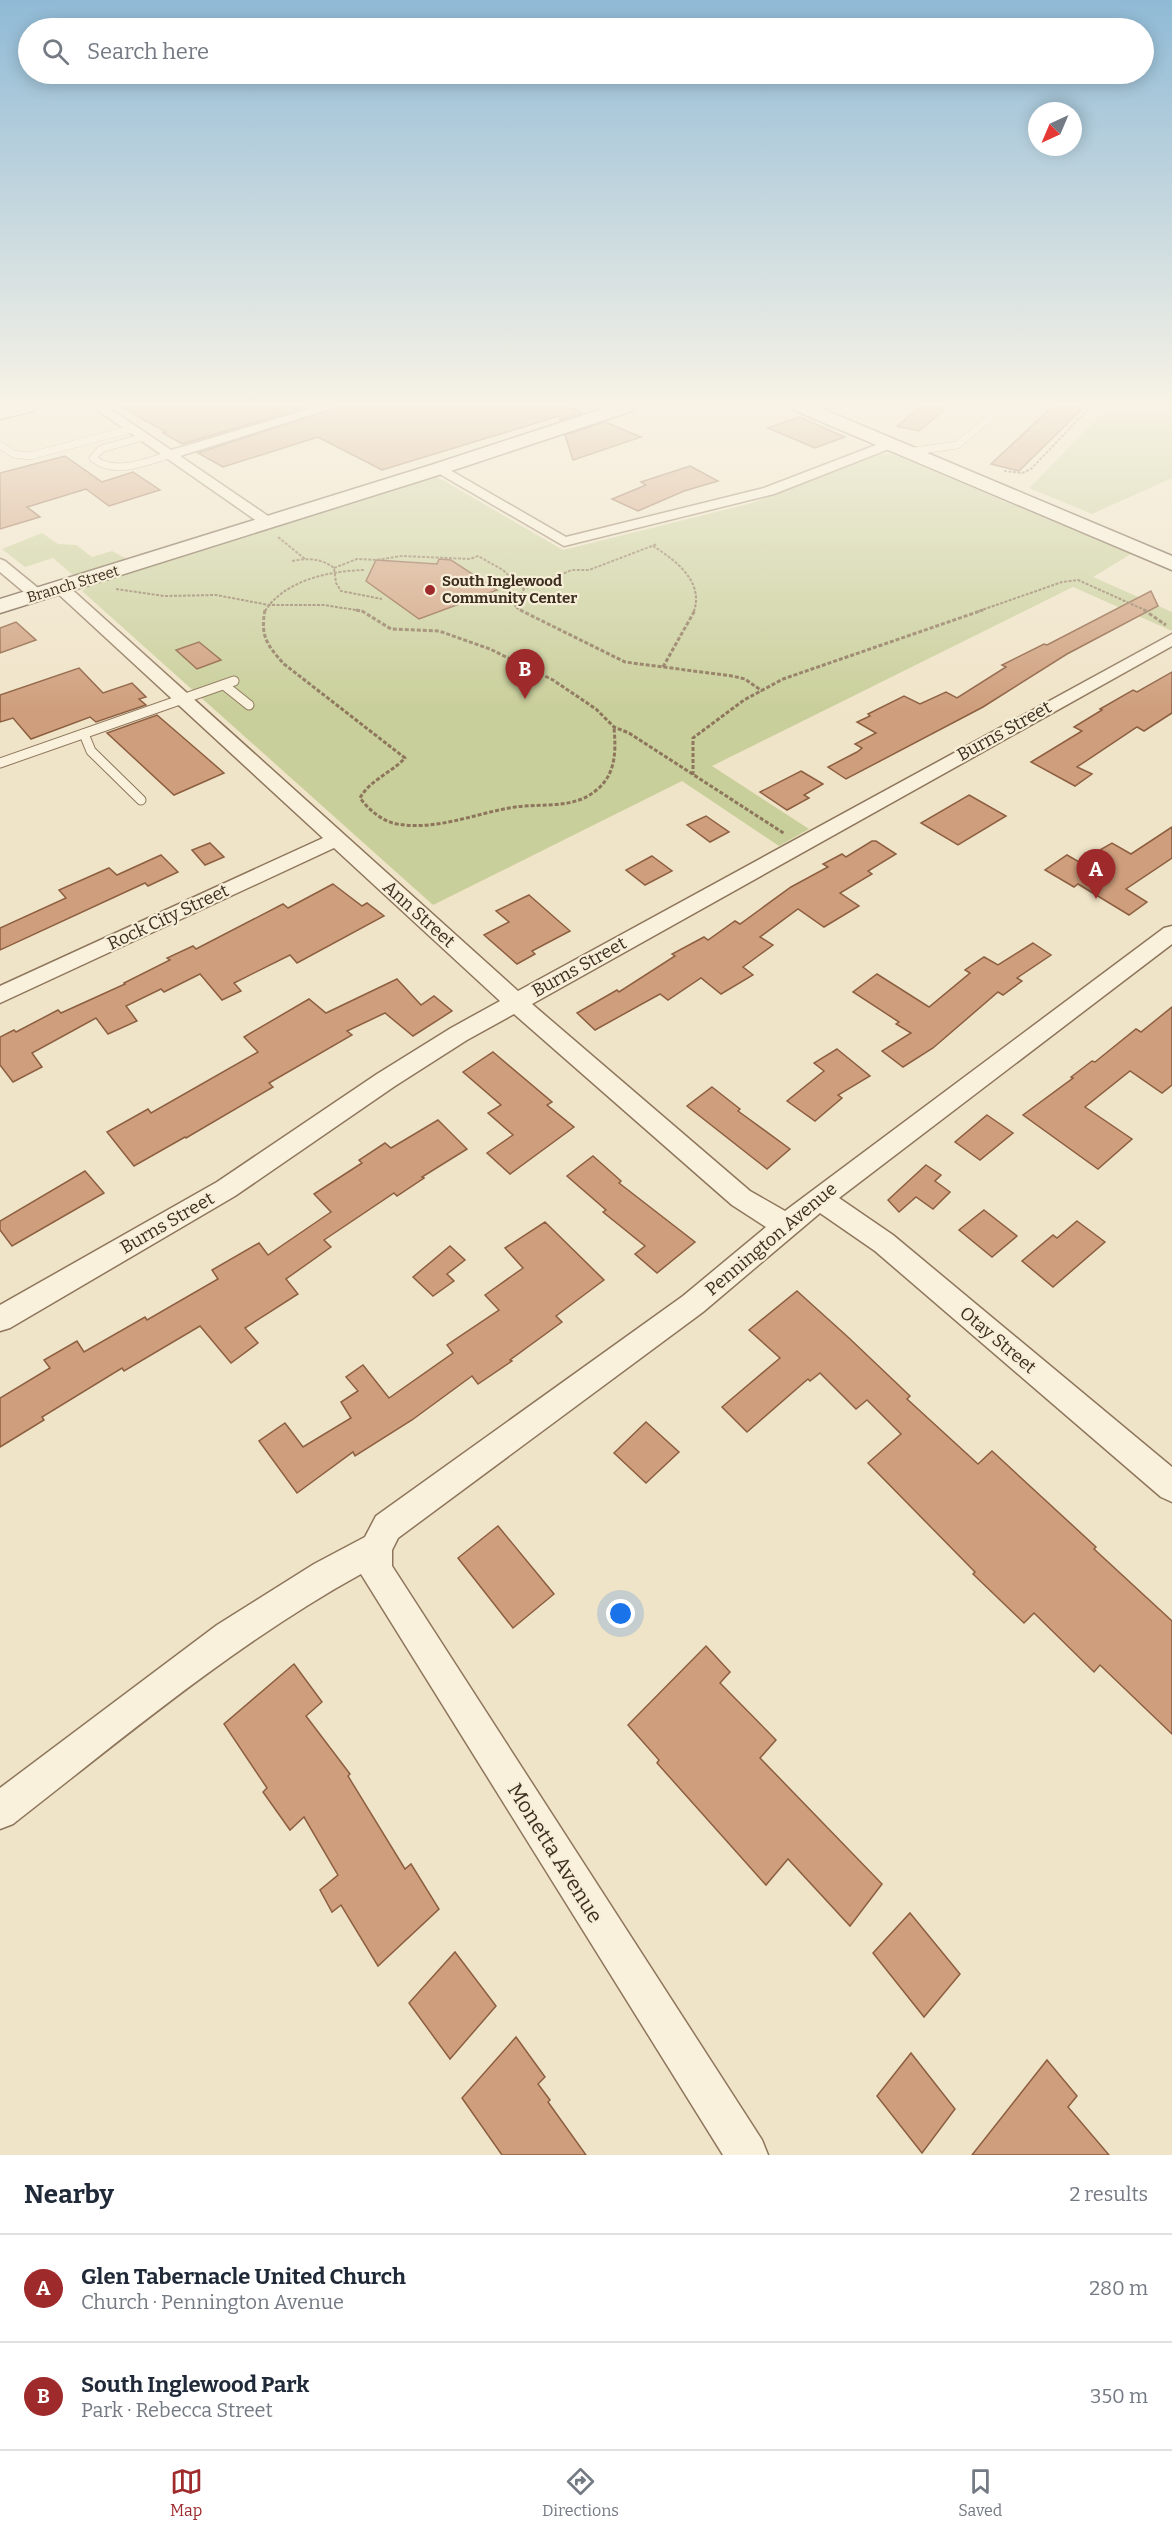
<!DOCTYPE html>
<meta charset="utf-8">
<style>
:root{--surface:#fff;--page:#f6f6f7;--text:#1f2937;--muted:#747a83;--line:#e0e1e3;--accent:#9e2a2b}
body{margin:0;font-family:Bitter,serif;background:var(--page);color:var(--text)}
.compass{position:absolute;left:1028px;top:102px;width:54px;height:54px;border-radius:50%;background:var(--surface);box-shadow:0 3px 15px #0003;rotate:224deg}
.you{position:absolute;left:621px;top:1614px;width:21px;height:21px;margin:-15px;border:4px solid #fff;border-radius:50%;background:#1a73e8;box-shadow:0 0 0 9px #1a73e833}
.badge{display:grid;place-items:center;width:39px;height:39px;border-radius:50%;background:var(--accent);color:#fff;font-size:20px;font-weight:700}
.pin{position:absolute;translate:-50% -50px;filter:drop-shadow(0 2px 3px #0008)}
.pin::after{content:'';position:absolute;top:32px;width:21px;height:18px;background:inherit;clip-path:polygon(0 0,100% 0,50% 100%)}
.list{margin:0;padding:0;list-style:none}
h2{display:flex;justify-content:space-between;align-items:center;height:78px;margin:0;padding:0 24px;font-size:26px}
h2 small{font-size:20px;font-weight:400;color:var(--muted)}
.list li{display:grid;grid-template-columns:39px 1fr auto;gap:18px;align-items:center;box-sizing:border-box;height:108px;padding:0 24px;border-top:2px solid var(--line)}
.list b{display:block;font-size:22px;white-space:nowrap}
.list p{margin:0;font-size:20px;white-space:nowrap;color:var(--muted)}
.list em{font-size:20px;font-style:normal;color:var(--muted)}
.icon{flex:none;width:33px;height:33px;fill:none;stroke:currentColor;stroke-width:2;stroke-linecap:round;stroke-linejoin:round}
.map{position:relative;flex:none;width:1172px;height:2155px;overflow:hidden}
.search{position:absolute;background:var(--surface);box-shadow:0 3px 15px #0003;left:18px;right:18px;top:18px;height:66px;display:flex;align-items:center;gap:15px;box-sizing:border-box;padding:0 21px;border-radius:33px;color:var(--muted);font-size:22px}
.sheet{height:294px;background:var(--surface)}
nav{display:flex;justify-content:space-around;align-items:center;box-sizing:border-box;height:84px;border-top:2px solid var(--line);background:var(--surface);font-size:16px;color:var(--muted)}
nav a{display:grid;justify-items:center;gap:3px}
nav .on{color:var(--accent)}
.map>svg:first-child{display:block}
.green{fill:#c9cf9b}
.building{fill:#cf9f7d;stroke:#8d5f41;stroke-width:1.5}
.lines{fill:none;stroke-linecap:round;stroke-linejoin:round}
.lane-far1-casing{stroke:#8d765c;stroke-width:8}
.lane-casing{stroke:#8d765c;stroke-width:11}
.street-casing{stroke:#8d765c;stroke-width:3}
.secondary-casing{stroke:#6f573f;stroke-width:3}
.path-far1{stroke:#8d765c;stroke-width:2;stroke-dasharray:3 1.5;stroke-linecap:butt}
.path{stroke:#8d765c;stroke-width:3;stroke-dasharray:4 2;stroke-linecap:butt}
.lane-far1{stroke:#faf1dc;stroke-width:7}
.lane{stroke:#faf1dc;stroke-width:9}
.street{fill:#faf1dc;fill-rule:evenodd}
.secondary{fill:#faf1dc;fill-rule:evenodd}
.poi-dot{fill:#9e2a2b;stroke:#f7eed8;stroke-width:2}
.labels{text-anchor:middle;stroke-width:4.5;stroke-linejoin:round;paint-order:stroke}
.far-poi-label{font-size:15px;font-weight:bold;fill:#3d2e20;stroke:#f7eed8;text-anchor:start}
.far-street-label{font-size:15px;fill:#3d2e20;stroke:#f7eed8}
.street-label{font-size:18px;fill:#3d2e20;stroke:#f7eed8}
.near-street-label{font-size:21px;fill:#3d2e20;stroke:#f7eed8}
</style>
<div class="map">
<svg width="1172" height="2155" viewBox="0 0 1172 2155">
<rect width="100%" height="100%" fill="#f0e4c8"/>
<g class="green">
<polygon points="1109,407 1172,407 1172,478 1092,514 1029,488"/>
<polygon points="890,453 1131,554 1093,577 1172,612 1172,631 1073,587 712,766 809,829 779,846 682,781 433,905 82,591 89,586 434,475 563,550 752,503 873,455"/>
<polygon points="42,533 58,544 76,545 92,557 112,551 127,559 73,575 53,558 25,567 2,549"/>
</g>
<g class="building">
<polygon points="121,407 307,407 182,444 163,433 166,432"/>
<polygon points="338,407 571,407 582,413 560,420 559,416 382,470 318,437 223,467 198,453"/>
<polygon points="920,407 948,407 919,431 897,426"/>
<polygon points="1052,407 1084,407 1019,471 991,464"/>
<polygon points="799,417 845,437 815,448 768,428"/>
<polygon points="605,422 641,437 573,460 565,435"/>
<polygon points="65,456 102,482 133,472 160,490 109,506 86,489 27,507 40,517 0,529 0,473"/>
<polygon points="690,466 718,481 684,491 638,511 612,499 646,485 641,482"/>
<polygon points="439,559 451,560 497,590 419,619 366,581 376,560 437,564"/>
<polygon points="1151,591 1158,606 1067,654 983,707 846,779 828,767 857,752 862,748 855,744 876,733 857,722 870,716 868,714 904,696 920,704 946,692 957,698 1006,667 1002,665 1044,644 1047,645"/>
<polygon points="16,622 36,640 0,653 0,628"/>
<polygon points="199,642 221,660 197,669 176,650"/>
<polygon points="79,668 103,693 132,683 146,697 139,699 146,705 96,722 90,717 31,739 13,718 0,722 0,695"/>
<polygon points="1172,672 1172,713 1144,731 1137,727 1077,767 1092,774 1075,786 1031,762 1082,731 1074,727 1102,710 1100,709 1133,690 1137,692"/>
<polygon points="157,715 201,753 224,773 174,795 107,733"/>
<polygon points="801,771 823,784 804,795 809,798 787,810 760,792"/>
<polygon points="969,795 1006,816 958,845 921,823"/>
<polygon points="706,816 729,832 710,842 687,825"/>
<polygon points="1172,827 1172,858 1126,889 1147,902 1129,915 1078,884 1074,887 1045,870 1067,855 1079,862 1112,843 1131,854"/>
<polygon points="872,841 876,841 896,854 868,871 872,874 840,893 859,906 824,927 798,909 760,937 773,945 743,967 753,975 721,994 701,978 668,1000 660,994 595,1030 577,1013 617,990 619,992 675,956 672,954 704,937 708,940 735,921 740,924 791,887 828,867 823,864 842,854 846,857"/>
<polygon points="210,843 224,857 205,865 192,850"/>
<polygon points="161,855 178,872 148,886 145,883 0,950 0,928 66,898 59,890 109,868 117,875"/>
<polygon points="652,856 672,871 645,885 626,870"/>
<polygon points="333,884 362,906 367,903 384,916 297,963 290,955 234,983 241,991 222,1000 200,974 164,992 161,989 126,1006 137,1021 108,1034 96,1018 32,1053 42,1067 13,1082 0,1065 0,1037 14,1030 16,1032 58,1010 61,1013 125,984 124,983 170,960 167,958 193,946 196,949 283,904 288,908"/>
<polygon points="529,895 570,931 532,951 535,954 517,964 484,935 509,922 496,911"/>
<polygon points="1033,943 1051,955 1017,978 1022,981 1003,995 998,992 933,1048 903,1067 882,1051 911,1033 896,1024 899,1022 853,992 877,974 929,1007 970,973 965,970 984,957 998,965"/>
<polygon points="397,979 421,1005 434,996 452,1011 413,1036 385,1013 347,1031 352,1035 269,1083 273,1087 186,1138 185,1137 134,1166 107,1132 148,1109 151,1113 258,1052 244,1037 309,999 326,1013"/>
<polygon points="1172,1007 1172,1085 1162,1093 1130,1071 1085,1107 1132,1139 1098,1169 1023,1115 1073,1078 1071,1077 1092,1061 1095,1062 1136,1029 1141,1032"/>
<polygon points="837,1049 870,1076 838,1095 842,1098 815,1121 787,1101 824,1071 814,1063"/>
<polygon points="493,1052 552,1102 547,1105 574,1127 510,1174 487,1153 513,1135 488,1113 501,1105 463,1072"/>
<polygon points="712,1087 740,1109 738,1111 790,1149 767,1169 687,1106"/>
<polygon points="987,1115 1013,1133 980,1160 955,1142"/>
<polygon points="438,1120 467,1149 422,1177 424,1178 397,1196 394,1193 324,1240 331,1247 286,1279 298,1294 245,1328 258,1343 231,1363 200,1326 124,1371 122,1368 42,1417 44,1420 0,1447 0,1398 50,1368 44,1360 77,1341 84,1352 145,1317 147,1320 218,1279 212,1270 259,1243 268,1255 331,1212 314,1194 362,1163 359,1160 385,1143 391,1148"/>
<polygon points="593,1156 621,1181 619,1183 695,1242 657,1273 635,1254 645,1246 603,1212 606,1210 567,1176"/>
<polygon points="926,1165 941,1175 935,1181 950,1192 933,1209 916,1197 899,1212 888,1200"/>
<polygon points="85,1171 104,1193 12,1246 0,1230 0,1221"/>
<polygon points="984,1210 1017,1236 992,1257 959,1230"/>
<polygon points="1077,1221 1105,1242 1053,1287 1022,1261 1053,1235 1057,1238"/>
<polygon points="545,1222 604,1280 556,1316 562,1322 510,1360 512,1361 478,1384 472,1376 412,1420 355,1456 353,1452 297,1493 259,1441 285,1423 303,1447 351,1418 341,1402 358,1391 346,1377 363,1365 389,1398 453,1353 447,1345 499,1310 485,1295 523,1268 505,1248"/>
<polygon points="450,1246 465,1260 447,1274 454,1281 433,1296 413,1277"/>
<polygon points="797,1291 849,1338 910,1396 907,1399 978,1464 992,1451 1096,1547 1094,1549 1172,1621 1172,1734 1100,1665 1094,1672 1034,1613 1024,1623 973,1574 975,1572 868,1463 901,1434 867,1400 856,1409 820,1373 810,1381 808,1379 747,1432 722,1407 780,1358 749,1330"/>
<polygon points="646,1422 679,1452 646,1483 614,1453"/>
<polygon points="498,1526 554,1594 513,1628 458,1558"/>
<polygon points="706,1646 730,1672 720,1683 776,1740 760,1758 882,1884 850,1926 788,1859 766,1885 657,1763 659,1760 628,1725"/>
<polygon points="294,1664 322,1702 306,1716 350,1774 348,1776 405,1869 411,1864 439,1909 378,1966 341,1905 332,1912 320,1890 338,1875 304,1817 290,1830 263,1792 267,1788 224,1724"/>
<polygon points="910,1913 960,1974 924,2017 873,1953"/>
<polygon points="455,1952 496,2006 450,2059 409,2003"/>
<polygon points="516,2037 545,2077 538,2084 550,2100 548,2102 586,2155 502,2155 462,2098"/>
<polygon points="911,2053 955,2109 922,2153 877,2096"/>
<polygon points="1047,2060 1077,2096 1068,2107 1109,2155 972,2155"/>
</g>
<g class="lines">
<defs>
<g id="lane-far1">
<path d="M 143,437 L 101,449 L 93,458 C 113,476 146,462 169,455"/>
<polyline points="0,445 14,454 30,456 131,429"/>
<polyline points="908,452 957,445 1003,407"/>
</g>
<g id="lane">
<polyline points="224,685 249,705"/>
<polyline points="84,734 91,751 141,800"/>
<polyline points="0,763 234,681"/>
</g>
<g id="street">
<polygon points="93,407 108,407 171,450 316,407 336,407 180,456 274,520 276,523 274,526 264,526"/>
<polygon points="889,440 896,444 894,447 774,494 564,546 431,469 433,466 443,466 566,537 764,488"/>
<polygon points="0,559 5,561 43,592 45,595 43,598 31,598 0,572"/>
<path d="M 61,583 L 67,585 L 518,991 L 1172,634 L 1172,646 L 532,1004 L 750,1191 L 785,1211 L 1164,928 L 1172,926 L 1172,944 L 839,1198 L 893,1235 L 1172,1467 L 1172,1502 L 1161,1497 L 875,1251 L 820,1213 L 703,1312 L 398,1538 L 392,1550 L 392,1566 L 762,2140 L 768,2155 L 723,2155 L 361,1574 C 236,1643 126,1736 13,1824 L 0,1829 L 0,1788 L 217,1625 L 314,1564 L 365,1537 L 376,1516 L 683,1296 L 766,1227 L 732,1205 L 514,1014 L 467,1040 L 395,1086 L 235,1196 L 10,1328 L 0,1331 L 0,1305 L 217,1182 L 377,1074 L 451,1028 L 500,1001 L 334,848 L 0,1003 L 0,986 L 323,838 L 55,591 L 53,588 L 55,585 Z"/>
</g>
<g id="secondary">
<polygon points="5,407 35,407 33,411 0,419 0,409"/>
<polygon points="608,407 634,407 632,411 445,473 0,613 0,599 431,465"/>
<polygon points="794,407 818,407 1172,556 1172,570 796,411"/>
</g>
</defs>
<use href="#lane-far1" class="lane-far1-casing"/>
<use href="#lane" class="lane-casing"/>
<use href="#street" class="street-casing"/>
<use href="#secondary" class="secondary-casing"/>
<g class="path-far1">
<polyline points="1004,471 1022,473 1031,469 1090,407"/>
<polyline points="278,537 305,559"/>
<path d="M 653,546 C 675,560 704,581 694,611"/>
<path d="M 292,561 C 307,558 321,558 334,568 L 336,583 L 341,591 L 382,599"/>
<polyline points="334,568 357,559 376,560 402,556 470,559 478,556 503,570 517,583"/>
<polyline points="116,589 164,596 216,595 269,605 324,605 362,611"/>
<polyline points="524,589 517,583 534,583"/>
<path d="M 265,611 C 285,580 329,571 364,570"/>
<polyline points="523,611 515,607 524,589 572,570 589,570 657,544"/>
<polyline points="979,611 1062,582 1078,580 1147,611"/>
</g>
<g class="path">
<path d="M 265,610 C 260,636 267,645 284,664 L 405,758 C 391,773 370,780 360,798 C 369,810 382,821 397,824 C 437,831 476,813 515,807 C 536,804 559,807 579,800 C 586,798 593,793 599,788 C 616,772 616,750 614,728"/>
<polyline points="356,610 362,611 391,629 439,631 490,649 553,680 596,709 614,727 629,733 785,834"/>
<polyline points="520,610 625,662 732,676 745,679 762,691"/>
<polyline points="1144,610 1166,625"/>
<polyline points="663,667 695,610"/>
<polyline points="693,775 693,738 744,700 783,679 983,610"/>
</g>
<use href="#lane-far1" class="lane-far1"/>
<use href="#lane" class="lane"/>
<use href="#street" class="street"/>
<use href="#secondary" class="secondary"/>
</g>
<linearGradient id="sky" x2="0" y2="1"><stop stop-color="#8fbad6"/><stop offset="0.57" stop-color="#f8f3e6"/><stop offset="1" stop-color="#f8f3e6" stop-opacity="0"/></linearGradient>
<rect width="1172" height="709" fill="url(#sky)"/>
<circle class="poi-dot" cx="430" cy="590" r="6"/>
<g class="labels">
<g class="far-poi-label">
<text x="442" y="586">South Inglewood<tspan x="442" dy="17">Community Center</tspan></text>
</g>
<g class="far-street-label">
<text transform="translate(73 584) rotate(-17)" y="5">Branch Street</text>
</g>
<g class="street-label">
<text transform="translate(1004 731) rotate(-29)" y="6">Burns Street</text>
<text transform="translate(419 914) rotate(42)" y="6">Ann Street</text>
<text transform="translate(168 917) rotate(-25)" y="6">Rock City Street</text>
<text transform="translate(579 967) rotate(-29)" y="6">Burns Street</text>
<text transform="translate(167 1223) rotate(-30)" y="6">Burns Street</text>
<text transform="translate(771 1239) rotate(-40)" y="6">Pennington Avenue</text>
<text transform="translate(998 1340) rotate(40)" y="6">Otay Street</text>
</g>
<g class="near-street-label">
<text transform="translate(555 1853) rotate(58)" y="7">Monetta Avenue</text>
</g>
</g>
</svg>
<svg class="compass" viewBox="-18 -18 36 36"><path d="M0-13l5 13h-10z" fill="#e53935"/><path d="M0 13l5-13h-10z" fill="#747a83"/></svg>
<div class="you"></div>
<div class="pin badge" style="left:1096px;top:899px">A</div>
<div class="pin badge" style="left:525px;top:699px">B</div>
<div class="search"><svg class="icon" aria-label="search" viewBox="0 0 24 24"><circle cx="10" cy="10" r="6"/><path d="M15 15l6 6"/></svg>Search here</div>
</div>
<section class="sheet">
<h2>Nearby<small>2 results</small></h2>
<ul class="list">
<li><span class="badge">A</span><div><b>Glen Tabernacle United Church</b><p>Church · Pennington Avenue</p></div><em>280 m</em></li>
<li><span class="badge">B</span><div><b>South Inglewood Park</b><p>Park · Rebecca Street</p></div><em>350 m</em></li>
</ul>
</section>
<nav>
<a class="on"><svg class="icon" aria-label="map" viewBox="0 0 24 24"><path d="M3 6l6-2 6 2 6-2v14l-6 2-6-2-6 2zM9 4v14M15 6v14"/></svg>Map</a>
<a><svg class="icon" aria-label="directions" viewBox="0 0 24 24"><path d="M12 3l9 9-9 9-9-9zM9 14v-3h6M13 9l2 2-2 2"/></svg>Directions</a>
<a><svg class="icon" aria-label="saved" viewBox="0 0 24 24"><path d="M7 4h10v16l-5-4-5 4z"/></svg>Saved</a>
</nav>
